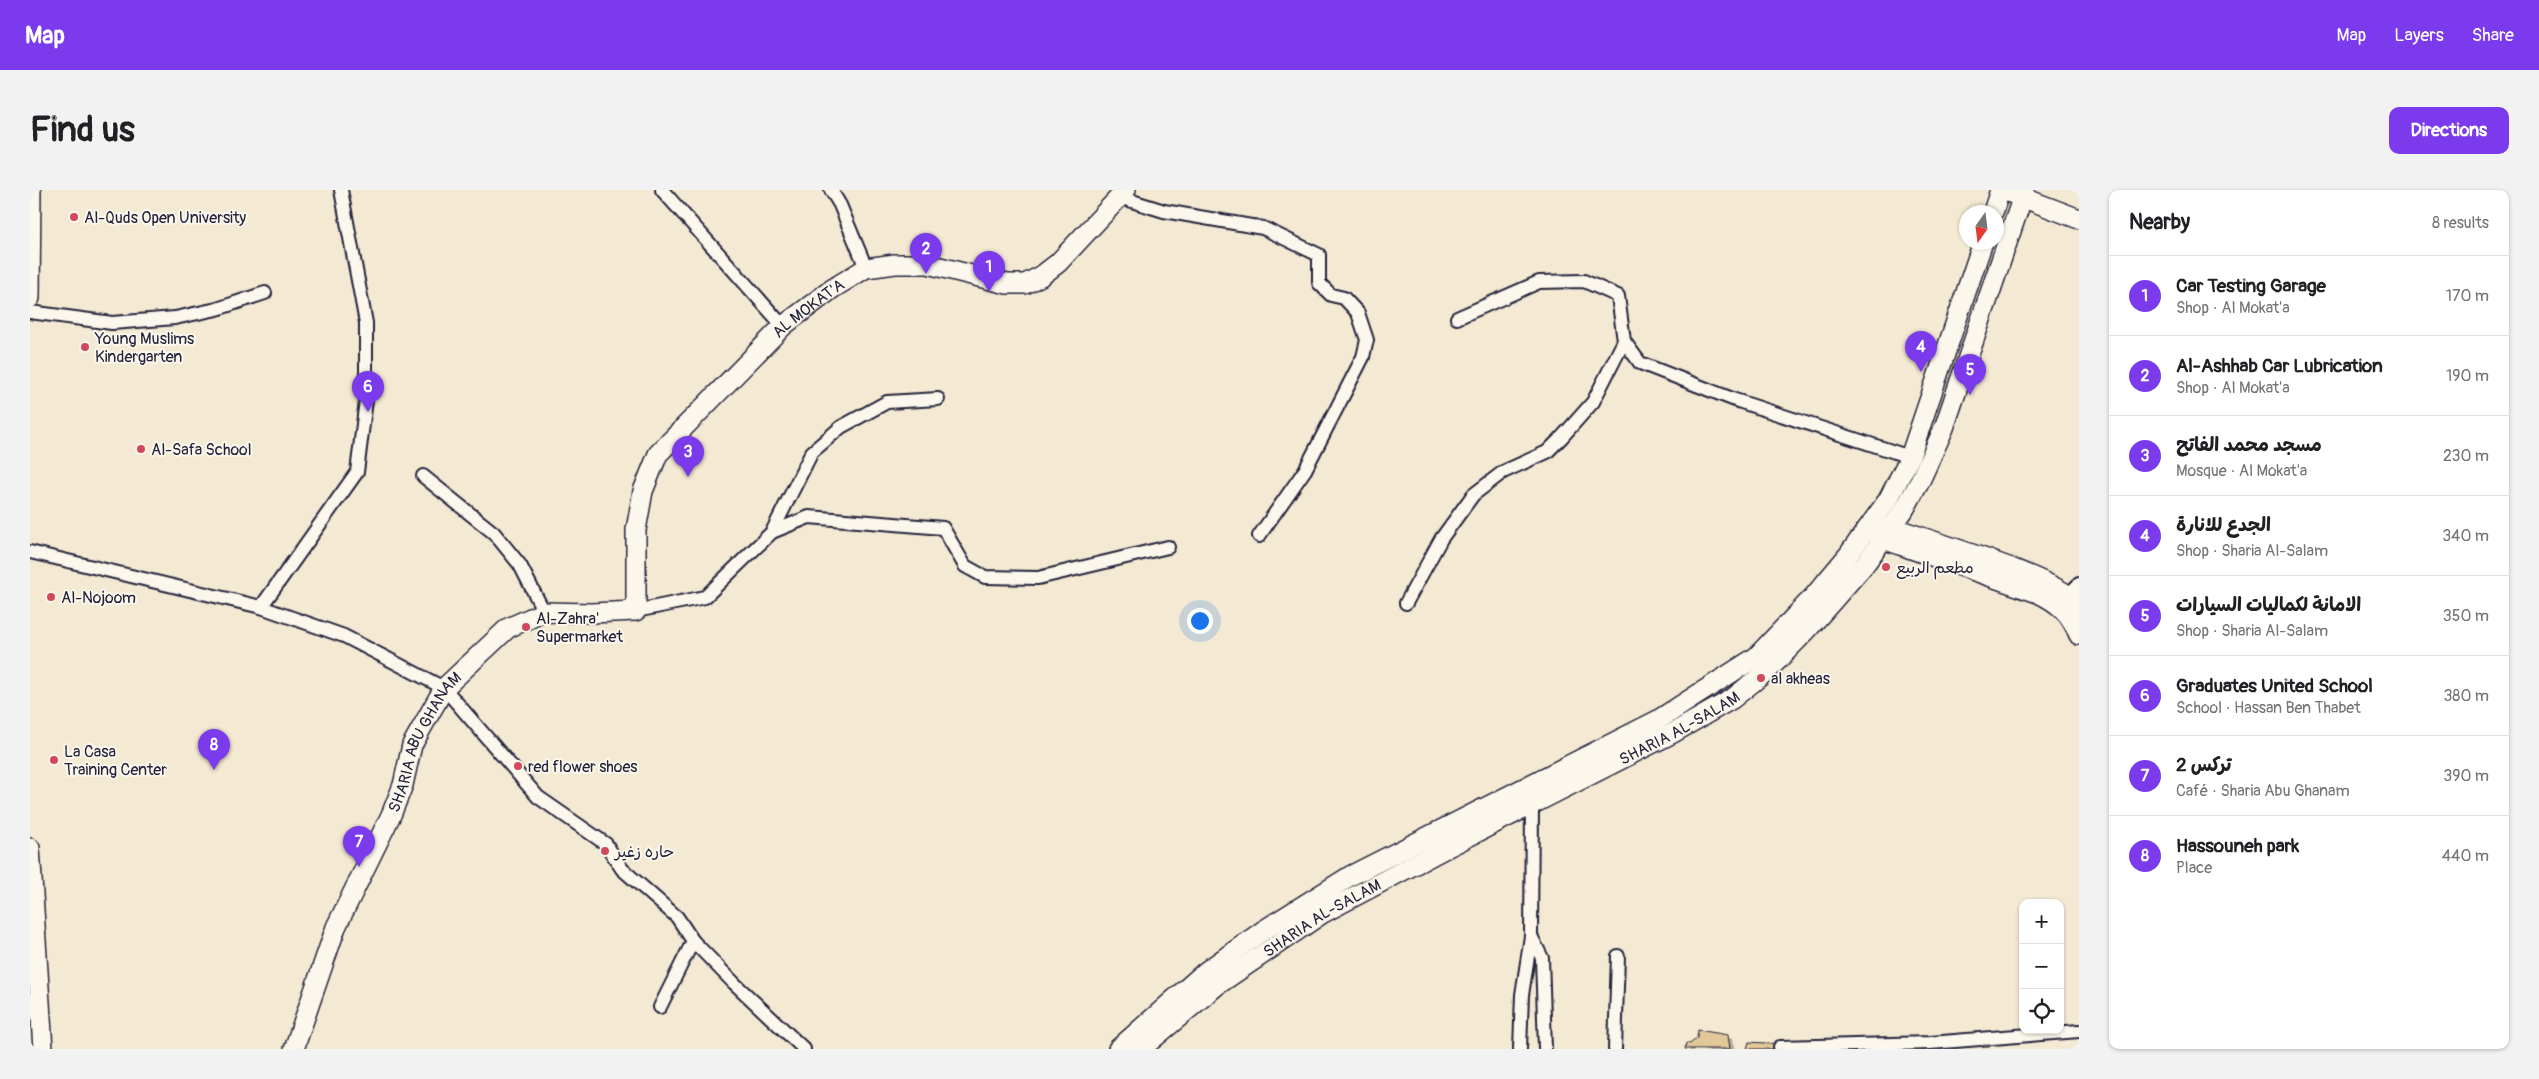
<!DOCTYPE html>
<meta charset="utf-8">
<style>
:root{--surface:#fff;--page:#f2f2f2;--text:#202124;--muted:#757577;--line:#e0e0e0;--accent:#7c3aed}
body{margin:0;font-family:Pangolin,"Playpen Sans Arabic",sans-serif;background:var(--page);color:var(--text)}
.controls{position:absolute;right:15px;bottom:15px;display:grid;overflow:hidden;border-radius:10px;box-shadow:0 1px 4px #0004}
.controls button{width:45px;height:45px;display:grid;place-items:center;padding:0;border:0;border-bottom:1px solid var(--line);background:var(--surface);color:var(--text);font:25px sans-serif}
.compass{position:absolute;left:1929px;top:15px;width:45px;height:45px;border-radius:50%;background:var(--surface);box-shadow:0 1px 4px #0004;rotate:194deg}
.you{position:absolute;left:1169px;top:430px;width:18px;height:18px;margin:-12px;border:4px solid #fff;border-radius:50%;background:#1a73e8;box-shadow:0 0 0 8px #1a73e833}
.badge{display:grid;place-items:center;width:32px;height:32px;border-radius:50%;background:var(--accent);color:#fff;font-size:16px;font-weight:700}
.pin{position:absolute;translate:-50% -41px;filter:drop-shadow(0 1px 2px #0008)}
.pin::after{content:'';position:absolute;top:26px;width:18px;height:15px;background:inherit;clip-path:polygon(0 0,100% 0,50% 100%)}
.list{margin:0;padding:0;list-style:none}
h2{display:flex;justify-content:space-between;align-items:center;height:65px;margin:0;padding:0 20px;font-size:21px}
h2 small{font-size:16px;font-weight:400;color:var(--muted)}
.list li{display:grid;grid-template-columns:32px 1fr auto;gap:15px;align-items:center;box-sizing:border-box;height:80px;padding:0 20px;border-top:1px solid var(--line)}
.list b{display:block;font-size:19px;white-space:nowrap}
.list p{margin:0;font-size:16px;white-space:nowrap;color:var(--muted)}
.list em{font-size:16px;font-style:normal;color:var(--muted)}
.icon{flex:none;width:28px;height:28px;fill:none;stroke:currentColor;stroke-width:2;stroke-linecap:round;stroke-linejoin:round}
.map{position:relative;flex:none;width:2049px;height:859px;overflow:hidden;border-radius:10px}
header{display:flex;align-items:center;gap:30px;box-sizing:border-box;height:70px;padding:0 25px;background:var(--accent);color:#fff}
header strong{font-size:24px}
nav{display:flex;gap:28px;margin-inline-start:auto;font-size:18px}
.intro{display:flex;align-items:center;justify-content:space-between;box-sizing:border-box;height:120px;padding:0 30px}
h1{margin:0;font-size:35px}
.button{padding:12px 22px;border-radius:10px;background:var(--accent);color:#fff;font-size:18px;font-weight:700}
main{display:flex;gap:30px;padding:0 30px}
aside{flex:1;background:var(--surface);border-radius:10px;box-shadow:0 1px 4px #0004}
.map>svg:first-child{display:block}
.building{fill:#e2c898;stroke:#22223b;filter:url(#shadow)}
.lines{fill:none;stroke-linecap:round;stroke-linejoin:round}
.street-casing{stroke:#22223b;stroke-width:16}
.secondary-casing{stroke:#22223b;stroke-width:22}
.street{stroke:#fbf7ec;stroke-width:12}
.secondary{stroke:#fbf7ec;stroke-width:19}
.poi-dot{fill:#d1495b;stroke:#fbf7ec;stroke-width:2}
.labels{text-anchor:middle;stroke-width:4;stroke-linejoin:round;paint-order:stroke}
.poi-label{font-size:16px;fill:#22223b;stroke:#fbf7ec;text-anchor:start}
.street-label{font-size:16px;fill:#22223b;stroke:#fbf7ec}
</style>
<header>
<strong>Map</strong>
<nav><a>Map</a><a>Layers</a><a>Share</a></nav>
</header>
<div class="intro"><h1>Find us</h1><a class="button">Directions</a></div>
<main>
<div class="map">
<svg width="2049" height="859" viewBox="0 0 2049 859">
<defs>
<filter id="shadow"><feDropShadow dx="4.5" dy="4.5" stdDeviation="0" flood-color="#0004"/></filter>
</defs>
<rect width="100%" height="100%" fill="#f4e9d3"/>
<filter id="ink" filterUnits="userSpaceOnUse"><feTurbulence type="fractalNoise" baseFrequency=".02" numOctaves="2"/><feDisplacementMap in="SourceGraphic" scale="10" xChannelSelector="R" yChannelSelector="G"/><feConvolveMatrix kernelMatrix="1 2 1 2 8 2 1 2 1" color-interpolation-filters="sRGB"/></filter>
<g filter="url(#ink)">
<g class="building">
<polygon points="1668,840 1698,845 1700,859 1655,859 1656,853 1660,854 1667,848"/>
<polygon points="1719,852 1752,854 1752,859 1717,859"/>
</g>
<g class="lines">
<defs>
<g id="street">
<polyline points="632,0 753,136"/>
<polyline points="801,0 810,15 836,78"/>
<polyline points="1089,7 1134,21 1233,38 1289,65 1289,93 1301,105 1314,108 1328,123 1337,150 1333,167 1275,280 1229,346"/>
<polyline points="0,122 82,133 145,128 187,119 235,103"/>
<polyline points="1427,128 1509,92 1554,91 1588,106 1594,151 1610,173 1705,210 1880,267"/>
<polyline points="393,286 464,343 490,375 514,422"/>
<polyline points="742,342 782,262 811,237 857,212 908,209"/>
<polyline points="0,362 231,417 314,446 414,498 508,607 576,654 592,679 647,727 663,751 704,793 774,859"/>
<polyline points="2033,410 2049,394"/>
<polyline points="1376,413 1411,349 1443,305 1473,282 1517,262 1532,247 1563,212 1594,151"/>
<polyline points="231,417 327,282 336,210 336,133 311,0"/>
<polyline points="606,421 675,407 742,342 779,327 913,338 935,376 955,387 1008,388 1138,357"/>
<polyline points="1501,746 1512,768 1515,858"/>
<polyline points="630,817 663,751"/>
<polyline points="1750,857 1900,853 2049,841"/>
<polyline points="1490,859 1492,805 1501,746 1502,616"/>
<polyline points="1585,859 1588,766"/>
</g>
<g id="secondary">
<polyline points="1973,0 2049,29"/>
<polyline points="1963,22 1970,0"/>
<polyline points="0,108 1,0"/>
<path d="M 1851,337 L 1862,337 C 1897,350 2032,389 2049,415"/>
<path d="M 1844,341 L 1853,349 L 2008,403 C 2029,413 2040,423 2049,445"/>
<polyline points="0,658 13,859"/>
<path id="s1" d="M 264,859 L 306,737 L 361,625 L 373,595 L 382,555 L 414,498 L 478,438 L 514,422 L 561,423 L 606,421 L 606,340 L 613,301 L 628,264 L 753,136 L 802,99 L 836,78 L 865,74 L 898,74 L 977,94 L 995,94 L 1011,86 L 1028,73 L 1096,0"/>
<polyline points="1088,859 1175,782 1234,740 1320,686 1628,530 1726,467 1784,406 1819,364 1858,310 1880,267 1953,52"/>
<path id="s2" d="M 1111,859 L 1186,796 L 1293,723 L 1410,661 L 1643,543 L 1702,509 L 1738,480 L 1778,439 L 1835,374 L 1874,320 L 1889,293 L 1914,238 L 1995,0"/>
</g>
</defs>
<use href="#street" class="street-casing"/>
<use href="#secondary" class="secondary-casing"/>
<use href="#street" class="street"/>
<use href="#secondary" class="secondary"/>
</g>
</g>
<g class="poi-dot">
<circle cx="44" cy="27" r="5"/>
<circle cx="55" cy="157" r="5"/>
<circle cx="111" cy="259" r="5"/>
<circle cx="1856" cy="377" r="5"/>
<circle cx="21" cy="407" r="5"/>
<circle cx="496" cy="437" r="5"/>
<circle cx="1731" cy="488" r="5"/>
<circle cx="24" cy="570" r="5"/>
<circle cx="488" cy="576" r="5"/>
<circle cx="575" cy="661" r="5"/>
</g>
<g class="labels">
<g class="poi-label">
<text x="54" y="33">Al-Quds Open University</text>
<text x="65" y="154">Young Muslims<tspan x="65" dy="18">Kindergarten</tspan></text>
<text x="121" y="265">Al-Safa School</text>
<text x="1866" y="383">مطعم الربيع</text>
<text x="31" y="413">Al-Nojoom</text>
<text x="506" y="434">Al-Zahra'<tspan x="506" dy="18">Supermarket</tspan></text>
<text x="1741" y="494">al akheas</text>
<text x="34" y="567">La Casa<tspan x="34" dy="18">Training Center</tspan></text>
<text x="498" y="582">red flower shoes</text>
<text x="585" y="667">حاره زغير</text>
</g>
<g class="street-label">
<text dy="6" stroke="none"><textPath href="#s1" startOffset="982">AL MOKAT'A</textPath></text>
<text dy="6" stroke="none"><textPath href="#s2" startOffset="629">SHARIA AL-SALAM</textPath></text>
<text dy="6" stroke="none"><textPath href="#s1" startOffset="335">SHARIA ABU GHANAM</textPath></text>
<text dy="6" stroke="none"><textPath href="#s2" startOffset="224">SHARIA AL-SALAM</textPath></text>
</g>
</g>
</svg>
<div class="controls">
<button>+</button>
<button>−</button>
<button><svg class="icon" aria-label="locate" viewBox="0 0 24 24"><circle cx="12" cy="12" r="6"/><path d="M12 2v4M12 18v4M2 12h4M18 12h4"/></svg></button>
</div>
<svg class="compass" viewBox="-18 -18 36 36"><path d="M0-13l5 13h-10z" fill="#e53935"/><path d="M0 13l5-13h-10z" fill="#757577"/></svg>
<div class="you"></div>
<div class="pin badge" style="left:959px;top:102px">1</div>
<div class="pin badge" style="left:896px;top:84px">2</div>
<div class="pin badge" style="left:658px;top:287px">3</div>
<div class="pin badge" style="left:1891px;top:182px">4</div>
<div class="pin badge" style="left:1940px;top:205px">5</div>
<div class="pin badge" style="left:338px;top:222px">6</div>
<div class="pin badge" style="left:329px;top:677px">7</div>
<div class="pin badge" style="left:184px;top:580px">8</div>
</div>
<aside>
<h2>Nearby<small>8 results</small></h2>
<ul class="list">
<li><span class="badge">1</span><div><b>Car Testing Garage</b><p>Shop · Al Mokat'a</p></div><em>170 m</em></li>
<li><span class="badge">2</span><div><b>Al-Ashhab Car Lubrication</b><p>Shop · Al Mokat'a</p></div><em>190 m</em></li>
<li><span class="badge">3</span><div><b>مسجد محمد الفاتح</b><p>Mosque · Al Mokat'a</p></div><em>230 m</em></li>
<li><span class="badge">4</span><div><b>الجدع للانارة</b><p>Shop · Sharia Al-Salam</p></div><em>340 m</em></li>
<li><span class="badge">5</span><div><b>الامانة لكماليات السيارات</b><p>Shop · Sharia Al-Salam</p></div><em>350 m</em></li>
<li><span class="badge">6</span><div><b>Graduates United School</b><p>School · Hassan Ben Thabet</p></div><em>380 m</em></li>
<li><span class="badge">7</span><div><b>تركس 2</b><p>Café · Sharia Abu Ghanam</p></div><em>390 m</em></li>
<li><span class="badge">8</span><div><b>Hassouneh park</b><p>Place</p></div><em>440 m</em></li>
</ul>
</aside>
</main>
